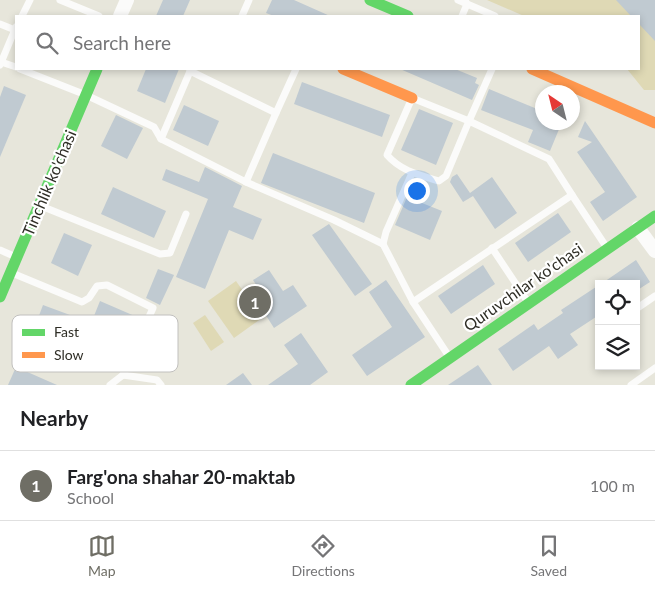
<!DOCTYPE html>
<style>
:root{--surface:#fff;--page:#f2f2f2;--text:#202124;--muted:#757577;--line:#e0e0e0;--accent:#6f6e65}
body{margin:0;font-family:Lato,sans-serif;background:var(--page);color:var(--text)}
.controls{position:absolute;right:15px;bottom:15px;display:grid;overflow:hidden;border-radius:0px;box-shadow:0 2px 8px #0003}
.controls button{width:45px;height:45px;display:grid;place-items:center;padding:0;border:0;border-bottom:1px solid var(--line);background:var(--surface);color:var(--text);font:25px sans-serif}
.compass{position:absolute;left:535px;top:85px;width:45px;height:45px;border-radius:50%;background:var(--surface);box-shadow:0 2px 8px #0003;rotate:325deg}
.you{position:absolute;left:416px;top:190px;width:18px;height:18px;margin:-12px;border:4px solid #fff;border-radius:50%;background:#1a73e8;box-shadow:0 0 0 8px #1a73e833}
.badge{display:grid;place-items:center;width:32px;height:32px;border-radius:50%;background:var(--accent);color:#fff;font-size:16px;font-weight:700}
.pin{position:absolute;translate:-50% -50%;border:2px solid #fff;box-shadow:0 1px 5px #0006}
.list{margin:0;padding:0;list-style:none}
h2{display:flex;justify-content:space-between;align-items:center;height:65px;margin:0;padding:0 20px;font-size:21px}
h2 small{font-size:16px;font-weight:400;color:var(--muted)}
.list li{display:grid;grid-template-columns:32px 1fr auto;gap:15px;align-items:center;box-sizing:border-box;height:70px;padding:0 20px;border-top:1px solid var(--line)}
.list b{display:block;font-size:19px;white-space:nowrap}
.list p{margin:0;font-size:16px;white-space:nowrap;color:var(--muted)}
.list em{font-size:16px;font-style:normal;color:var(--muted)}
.icon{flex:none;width:28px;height:28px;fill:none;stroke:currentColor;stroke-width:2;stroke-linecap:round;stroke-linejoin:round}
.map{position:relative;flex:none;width:655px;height:385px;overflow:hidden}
.search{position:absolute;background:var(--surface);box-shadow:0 2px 8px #0003;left:15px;right:15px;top:15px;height:55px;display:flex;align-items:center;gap:12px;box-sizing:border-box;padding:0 18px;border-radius:0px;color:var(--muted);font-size:19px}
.sheet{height:135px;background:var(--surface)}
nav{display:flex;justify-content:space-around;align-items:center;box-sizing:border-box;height:70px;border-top:1px solid var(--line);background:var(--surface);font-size:14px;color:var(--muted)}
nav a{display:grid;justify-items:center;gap:2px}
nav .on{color:var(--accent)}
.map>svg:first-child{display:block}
.pitch{fill:#dfd9b5}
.building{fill:#c0cad1}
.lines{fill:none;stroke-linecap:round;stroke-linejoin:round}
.lane{stroke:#fbfbfa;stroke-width:7}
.street{stroke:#fbfbfa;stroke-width:14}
.fast{stroke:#63d668;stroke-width:11}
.slow{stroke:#ff974d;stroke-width:11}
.labels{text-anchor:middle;stroke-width:4.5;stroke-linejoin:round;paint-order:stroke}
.street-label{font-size:16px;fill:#2f2e26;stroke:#fff}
.key{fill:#fff;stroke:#c1c0be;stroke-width:1}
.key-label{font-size:14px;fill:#2f2e26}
</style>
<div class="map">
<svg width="655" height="385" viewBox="0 0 655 385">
<rect width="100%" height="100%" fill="#e7e6db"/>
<g class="pitch">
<polygon points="487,0 655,0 655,90 644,90 627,69 639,69 639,16 524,16"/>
<polygon points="236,281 262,318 234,338 208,301"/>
<polygon points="205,315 224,342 211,351 193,323"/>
</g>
<g class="building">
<polygon points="163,0 190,0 183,16 156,16"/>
<polygon points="272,0 294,0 330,16 274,16 266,13"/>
<polygon points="616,0 655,0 655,41 639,24 639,16 631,16"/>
<polygon points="146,69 179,69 165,103 137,91"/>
<polygon points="400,69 455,69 477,78 475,83 479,85 472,100"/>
<polygon points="302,82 390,115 382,137 294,104"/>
<polygon points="4,86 26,95 0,157 0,97"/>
<polygon points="489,89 542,111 542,122 562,122 550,151 528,142 533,130 481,110"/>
<polygon points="184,105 219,121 208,146 173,130"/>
<polygon points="419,109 453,123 436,165 401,150"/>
<polygon points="116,115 143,128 127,159 101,146"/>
<polygon points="585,121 637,197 603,221 590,202 605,192 577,152 592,142 578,137"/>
<polygon points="273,153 375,193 364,223 261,183"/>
<polygon points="205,167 242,186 233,207 262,219 253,240 229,230 205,289 176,277 208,199 162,180 166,169 199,182"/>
<polygon points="457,174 470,193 492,177 517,213 495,229 473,196 463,202 450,182 452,177"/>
<polygon points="113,187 166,211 154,238 101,214"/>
<polygon points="407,197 442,211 430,240 395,225"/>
<polygon points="558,213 571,232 528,262 515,243"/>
<polygon points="329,224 372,284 355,296 312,235"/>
<polygon points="64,233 92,245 78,276 51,263"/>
<polygon points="636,260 650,282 636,291 636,284 601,284"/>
<polygon points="483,265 495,284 451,314 438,296"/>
<polygon points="158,269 174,275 160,305 146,298"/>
<polygon points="269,270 283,291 293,285 307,306 274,328 260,306 267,301 253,280"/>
<polygon points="386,280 425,337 367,376 352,355 392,327 369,292"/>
<polygon points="599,285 599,315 570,334 578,345 558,359 549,346 513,371 498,349 534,324 538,330 563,313 561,310"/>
<polygon points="100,301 137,317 126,342 90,326"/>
<polygon points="43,305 70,315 58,347 31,337"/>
<polygon points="301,333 328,372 310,385 268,385 298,364 284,345"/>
<polygon points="478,365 492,385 448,385"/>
<polygon points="16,367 57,385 8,385"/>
<polygon points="243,373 252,385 226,385"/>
</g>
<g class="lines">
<g class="lane">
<polyline points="60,0 99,16"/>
<polyline points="458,0 495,16"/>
<polyline points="22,16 30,0"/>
<polyline points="242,16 249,0"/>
<polyline points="462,16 467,4 465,0"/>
<polyline points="0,24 15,30"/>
<polyline points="1,62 16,67"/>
<polyline points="0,65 16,27"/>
<polyline points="20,69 86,95 154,127 161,139 246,182 334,220 383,244"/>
<polyline points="492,69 469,121 549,159 572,195"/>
<polyline points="190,71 276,113 296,69"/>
<path d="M 412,98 L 469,121 L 446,176 L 439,181 C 419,175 401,171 387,155 Z"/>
<polyline points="161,139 191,69"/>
<polyline points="412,173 386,232 383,244 413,302"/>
<polyline points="246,182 276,113"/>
<polyline points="41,206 160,254 170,253 186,214"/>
<polyline points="492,248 528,302"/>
<polyline points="0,250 16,257"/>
<polyline points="12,273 82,302 89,298 97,286 107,285 153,308 123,375"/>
<polyline points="636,309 655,296"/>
<polyline points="450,358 413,302 572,195 607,248"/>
<polyline points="110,385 123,375 157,380 161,385"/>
<polyline points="631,385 655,368"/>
</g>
<g class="street">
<polyline points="120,16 127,0"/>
<polyline points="638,228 655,251"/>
</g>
<g class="fast">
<polyline points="370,0 408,16"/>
<polyline points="0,297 97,69"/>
<polyline points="411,385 655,216"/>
</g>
<g class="slow">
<polyline points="343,69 412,98"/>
<polyline points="532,69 655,123"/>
</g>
</g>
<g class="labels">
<g class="street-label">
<text transform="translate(49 183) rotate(-67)" y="6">Tinchlik ko'chasi</text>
<text transform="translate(523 287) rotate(-35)" y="6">Quruvchilar ko'chasi</text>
</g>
</g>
<rect x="12" y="315" width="166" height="57" rx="8" class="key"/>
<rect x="22" y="329" width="23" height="7" fill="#63d668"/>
<rect x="22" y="352" width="23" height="6" fill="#ff974d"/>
<g class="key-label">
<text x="54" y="337">Fast</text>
<text x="54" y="360">Slow</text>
</g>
</svg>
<div class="controls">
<button><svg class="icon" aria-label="locate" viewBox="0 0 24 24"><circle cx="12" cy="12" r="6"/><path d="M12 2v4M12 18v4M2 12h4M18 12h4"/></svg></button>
<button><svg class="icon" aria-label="layers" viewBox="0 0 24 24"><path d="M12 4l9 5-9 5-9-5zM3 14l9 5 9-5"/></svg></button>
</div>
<svg class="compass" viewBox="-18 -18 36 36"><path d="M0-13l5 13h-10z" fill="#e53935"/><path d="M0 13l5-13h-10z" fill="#757577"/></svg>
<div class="you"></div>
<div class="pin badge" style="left:255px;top:302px">1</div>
<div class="search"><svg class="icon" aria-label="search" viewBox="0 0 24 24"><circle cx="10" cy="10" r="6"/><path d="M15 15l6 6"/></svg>Search here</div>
</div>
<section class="sheet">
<h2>Nearby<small></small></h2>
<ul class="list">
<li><span class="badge">1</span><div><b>Farg'ona shahar 20-maktab</b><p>School</p></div><em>100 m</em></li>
</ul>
</section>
<nav>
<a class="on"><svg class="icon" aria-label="map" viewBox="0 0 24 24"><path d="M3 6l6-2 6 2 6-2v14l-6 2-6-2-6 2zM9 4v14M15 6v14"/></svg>Map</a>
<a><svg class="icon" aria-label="directions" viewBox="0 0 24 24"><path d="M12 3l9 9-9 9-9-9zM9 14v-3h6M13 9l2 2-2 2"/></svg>Directions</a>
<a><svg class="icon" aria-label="saved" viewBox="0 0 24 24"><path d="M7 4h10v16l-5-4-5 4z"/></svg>Saved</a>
</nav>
